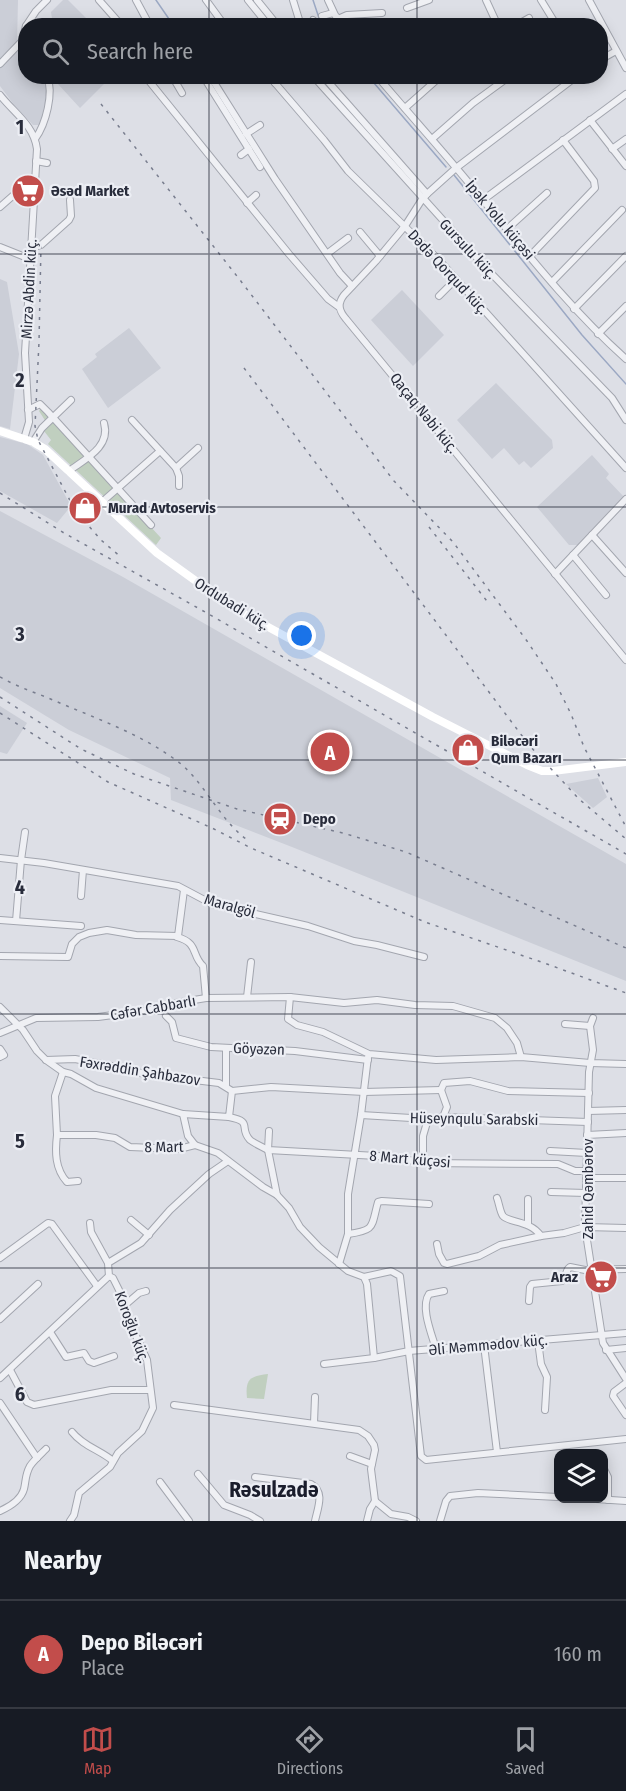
<!DOCTYPE html>
<meta charset="utf-8">
<style>
:root{--surface:#171b24;--page:#242831;--text:#f1f3f6;--muted:#9ea1a6;--line:#363941;--accent:#c24d4b}
body{margin:0;font-family:"Fira Sans Condensed",sans-serif;background:var(--page);color:var(--text)}
.controls{position:absolute;right:18px;bottom:18px;display:grid;overflow:hidden;border-radius:12px;box-shadow:0 3px 15px #0003}
.controls button{width:54px;height:54px;display:grid;place-items:center;padding:0;border:0;border-bottom:2px solid var(--line);background:var(--surface);color:var(--text);font:30px sans-serif}
.you{position:absolute;left:302px;top:636px;width:21px;height:21px;margin:-15px;border:4px solid #fff;border-radius:50%;background:#1a73e8;box-shadow:0 0 0 9px #1a73e833}
.badge{display:grid;place-items:center;width:39px;height:39px;border-radius:50%;background:var(--accent);color:#fff;font-size:20px;font-weight:700}
.pin{position:absolute;translate:-50% -50%;border:3px solid #fff;box-shadow:0 2px 6px #0006}
.list{margin:0;padding:0;list-style:none}
h2{display:flex;justify-content:space-between;align-items:center;height:78px;margin:0;padding:0 24px;font-size:26px}
h2 small{font-size:20px;font-weight:400;color:var(--muted)}
.list li{display:grid;grid-template-columns:39px 1fr auto;gap:18px;align-items:center;box-sizing:border-box;height:108px;padding:0 24px;border-top:2px solid var(--line)}
.list b{display:block;font-size:22px;white-space:nowrap}
.list p{margin:0;font-size:20px;white-space:nowrap;color:var(--muted)}
.list em{font-size:20px;font-style:normal;color:var(--muted)}
.icon{flex:none;width:33px;height:33px;fill:none;stroke:currentColor;stroke-width:2;stroke-linecap:round;stroke-linejoin:round}
.map{position:relative;flex:none;width:626px;height:1521px;overflow:hidden}
.search{position:absolute;background:var(--surface);box-shadow:0 3px 15px #0003;left:18px;right:18px;top:18px;height:66px;display:flex;align-items:center;gap:15px;box-sizing:border-box;padding:0 21px;border-radius:24px;color:var(--muted);font-size:22px}
.sheet{height:186px;background:var(--surface)}
nav{display:flex;justify-content:space-around;align-items:center;box-sizing:border-box;height:84px;border-top:2px solid var(--line);background:var(--surface);font-size:16px;color:var(--muted)}
nav a{display:grid;justify-items:center;gap:3px}
nav .on{color:var(--accent)}
.map>svg:first-child{display:block}
.built{fill:#cbced7}
.green{fill:#c0cfbf}
.lines{fill:none;stroke-linecap:round;stroke-linejoin:round}
.stream{stroke:#9ba8c3;stroke-width:1.5}
.street-casing{stroke:#a3a6af;stroke-width:8}
.street{stroke:#eff0f4;stroke-width:6}
.secondary{stroke:#fff;stroke-width:8}
.rail{stroke:#787d8e;stroke-width:1.5;stroke-dasharray:3 6;stroke-linecap:butt}
.grid{fill:none;stroke:#282c3b;stroke-width:1.5;stroke-opacity:0.55}
.labels{text-anchor:middle;stroke-width:4.5;stroke-linejoin:round;paint-order:stroke}
.poi-label{font-size:15px;font-weight:bold;fill:#282c3b;stroke:#eceef4;text-anchor:start}
.street-label{font-size:15px;fill:#282c3b;stroke:#eceef4}
.district-label{font-size:21px;font-weight:bold;fill:#1a1d2c;stroke:#eceef4}
.grid-label{font-size:20px;text-anchor:middle;font-weight:bold;fill:#282c3b;stroke:#eceef4;stroke-width:4.5;stroke-linejoin:round;paint-order:stroke}
</style>
<div class="map">
<svg width="626" height="1521" viewBox="0 0 626 1521">
<rect width="100%" height="100%" fill="#dddfe6"/>
<g class="built">
<polygon points="0,0 18,0 17,44 0,61"/>
<polygon points="63,0 68,0 93,25 53,25 51,12"/>
<polygon points="24,45 25,47 26,76 44,77 47,84 48,90 40,125 33,125 15,106 0,86 0,68"/>
<polygon points="50,77 111,77 80,108 58,84 51,80"/>
<polygon points="0,279 7,282 19,354 10,429 0,426"/>
<polygon points="402,290 444,335 413,366 371,320"/>
<polygon points="129,328 161,368 108,408 82,369 97,357 95,354"/>
<polygon points="496,383 552,440 553,448 531,468 524,461 519,465 504,448 492,459 457,420"/>
<polygon points="0,437 27,444 43,455 71,506 57,523 0,491"/>
<polygon points="592,455 609,474 606,478 624,497 579,545 569,545 537,507"/>
<polygon points="0,511 123,577 626,864 626,981 292,847 171,800 170,778 69,730 0,688"/>
<polygon points="0,706 27,723 7,754 0,752"/>
<polygon points="598,778 607,797 593,808 566,784"/>
</g>
<g class="green">
<polygon points="41,408 161,538 156,545 48,444 51,440 44,431 48,425 39,411"/>
<path d="M 268,1374 L 264,1399 L 247,1398 C 245,1379 250,1376 268,1374 Z"/>
</g>
<g class="lines">
<g class="stream">
<polyline points="156,0 169,19"/>
<polyline points="252,0 274,26"/>
<polyline points="313,0 320,21 323,26"/>
<polyline points="139,12 146,26"/>
<polyline points="318,76 375,140"/>
<polyline points="368,76 446,167"/>
<polyline points="454,175 582,335 626,384"/>
</g>
<defs>
<g id="street">
<polyline points="99,0 122,26"/>
<polyline points="136,0 150,26"/>
<polyline points="206,0 225,26"/>
<polyline points="248,0 269,26"/>
<polyline points="257,0 278,26"/>
<polyline points="293,0 301,26"/>
<polyline points="328,0 335,15 344,26"/>
<polyline points="486,0 498,26"/>
<polyline points="541,0 557,26"/>
<polyline points="589,0 626,68"/>
<polyline points="407,8 429,0"/>
<polyline points="322,16 333,13"/>
<polyline points="338,19 347,15 382,13"/>
<polyline points="26,26 36,11 47,0"/>
<polyline points="26,26 22,41 26,44"/>
<polyline points="159,26 162,26"/>
<polyline points="310,26 313,20"/>
<polyline points="515,26 529,18"/>
<polyline points="600,60 616,51"/>
<polyline points="0,64 22,41"/>
<polyline points="145,76 289,254 328,299 339,307"/>
<polyline points="172,76 182,93"/>
<polyline points="203,76 260,167"/>
<polyline points="210,76 275,179 340,273 352,286"/>
<polyline points="269,76 324,140 348,171 437,258 626,468"/>
<polyline points="313,76 487,269 612,398 626,420"/>
<polyline points="323,76 427,194"/>
<path d="M 377,76 C 409,114 442,150 473,188 C 522,247 569,308 626,359"/>
<path d="M 577,76 L 456,168 L 427,194 L 421,201 L 405,226 L 376,261 L 344,295 C 337,304 339,311 346,319 L 626,660"/>
<polyline points="275,83 283,76"/>
<path d="M 0,95 C 14,113 34,125 37,149 L 25,353 L 29,422 L 24,439"/>
<polyline points="405,108 441,76"/>
<polyline points="590,120 626,166"/>
<polyline points="246,134 260,125"/>
<path d="M 35,139 C 46,124 54,93 47,76"/>
<polyline points="432,139 473,103 510,76"/>
<polyline points="612,149 626,139"/>
<polyline points="241,155 249,149"/>
<polyline points="36,161 47,163"/>
<polyline points="483,200 626,94"/>
<polyline points="247,203 256,195"/>
<polyline points="0,207 16,193 33,197"/>
<polyline points="507,229 547,193"/>
<polyline points="360,232 380,256"/>
<polyline points="0,247 30,259"/>
<polyline points="31,248 41,245 69,220 71,216 70,200"/>
<polyline points="328,253 348,238"/>
<polyline points="529,257 595,188 594,181 563,140"/>
<polyline points="552,282 622,210"/>
<polyline points="439,296 456,279"/>
<polyline points="574,309 626,256"/>
<polyline points="598,334 626,306"/>
<polyline points="28,410 40,404 48,412 151,525"/>
<polyline points="132,420 176,468 179,476 179,486"/>
<polyline points="33,442 42,428 71,400"/>
<polyline points="176,468 198,448"/>
<path d="M 69,471 C 85,459 111,447 104,423"/>
<polyline points="102,502 160,451"/>
<polyline points="592,535 626,573"/>
<polyline points="573,555 606,595"/>
<polyline points="555,574 626,499"/>
<polyline points="0,858 44,863 178,886 212,904 308,926 354,941 377,945 424,957"/>
<polyline points="81,896 83,870"/>
<polyline points="0,920 81,926"/>
<polyline points="16,921 21,860 25,832"/>
<path d="M 177,937 C 199,943 191,955 203,966 L 206,998"/>
<polyline points="0,956 68,957 72,944 79,937 89,933 107,930 136,935 178,936 184,890"/>
<polyline points="247,997 251,962"/>
<polyline points="290,997 288,1019 297,1025 323,1032 369,1054 436,1060 521,1057 590,1063 626,1064"/>
<polyline points="0,1007 23,1030 37,1051 46,1060 63,1072 71,1074 96,1088 183,1114 229,1117 232,1091 271,1087 364,1092 441,1090"/>
<polyline points="166,1016 172,1022 176,1038 211,1047 295,1051 368,1060"/>
<polyline points="593,1018 590,1026 593,1050 589,1072 585,1227 603,1343 626,1379"/>
<polyline points="565,1024 590,1026"/>
<polyline points="0,1033 36,1018 98,1017 158,1009 176,1003 206,998 290,997 344,1003 377,1000 415,1005 453,1006 495,1018 507,1028 517,1043 521,1057"/>
<polyline points="226,1048 226,1086"/>
<polyline points="0,1049 4,1055 0,1057"/>
<polyline points="46,1060 75,1059 117,1067 145,1074 219,1083 232,1091"/>
<polyline points="63,1072 55,1096 57,1135 96,1135 115,1138 130,1147 179,1149 195,1145"/>
<polyline points="441,1090 444,1083 470,1081 508,1091 589,1093"/>
<polyline points="441,1090 447,1107 443,1117"/>
<polyline points="588,1111 626,1110"/>
<polyline points="183,1114 188,1136 195,1145 218,1153 263,1187 277,1195 289,1208 300,1227 319,1247 348,1271 364,1277 367,1284 374,1358"/>
<polyline points="361,1115 428,1119 443,1117 588,1122"/>
<path d="M 229,1117 C 254,1122 238,1127 250,1140 C 255,1144 263,1147 268,1150 L 395,1157 L 423,1163 L 558,1164 L 575,1171 L 587,1171"/>
<polyline points="269,1131 268,1150 277,1195"/>
<path d="M 57,1135 C 55,1152 55,1169 67,1182 L 78,1181"/>
<polyline points="587,1135 626,1133"/>
<polyline points="550,1151 587,1153"/>
<polyline points="423,1163 423,1136 428,1119"/>
<polyline points="586,1178 626,1178"/>
<polyline points="551,1192 586,1193"/>
<path d="M 497,1198 C 499,1203 500,1212 503,1216 C 509,1223 530,1220 541,1236"/>
<polyline points="131,1220 149,1235"/>
<polyline points="90,1223 91,1232 108,1263"/>
<polyline points="528,1224 528,1199"/>
<path d="M 348,1234 C 376,1230 371,1227 378,1202 L 382,1201 L 429,1204"/>
<polyline points="437,1244 439,1254 444,1263 447,1264 479,1256 500,1245 541,1236 564,1233 585,1227 626,1228"/>
<polyline points="0,1258 48,1223 52,1224 97,1286"/>
<polyline points="339,1264 348,1234 348,1194 361,1115 368,1057"/>
<polyline points="364,1277 391,1271 400,1276 421,1456 426,1460 626,1439"/>
<path d="M 529,1301 L 530,1287 L 532,1284 L 562,1281 C 568,1278 564,1271 570,1267 L 585,1270 L 626,1269"/>
<polyline points="125,1305 139,1293 146,1291"/>
<polyline points="0,1319 38,1284"/>
<polyline points="50,1332 66,1357 84,1353 89,1361 94,1363 114,1356"/>
<polyline points="538,1341 541,1364 547,1377 545,1410"/>
<polyline points="484,1345 497,1452"/>
<path d="M 436,1349 C 432,1335 420,1307 429,1294 L 444,1291"/>
<polyline points="606,1350 626,1348"/>
<polyline points="324,1364 374,1358 409,1351 626,1333"/>
<polyline points="10,1370 27,1402 34,1405 111,1390 150,1390"/>
<polyline points="0,1378 109,1276"/>
<polyline points="626,1383 614,1392 613,1396 626,1415"/>
<polyline points="0,1403 37,1458"/>
<polyline points="174,1405 359,1430 368,1436 374,1445 375,1450 371,1469 375,1501 370,1509 367,1521"/>
<polyline points="314,1423 315,1397"/>
<path d="M 72,1432 C 83,1446 100,1450 113,1461"/>
<polyline points="350,1456 372,1464"/>
<polyline points="604,1469 608,1477 608,1500"/>
<polyline points="198,1474 224,1505 250,1515 260,1521"/>
<path d="M 255,1477 L 311,1484 C 325,1492 318,1507 315,1521"/>
<polyline points="160,1482 189,1521"/>
<polyline points="581,1498 626,1501"/>
<polyline points="375,1501 391,1514 408,1517 416,1521"/>
<path d="M 0,1511 C 9,1507 21,1500 24,1489 C 26,1481 25,1475 30,1466 C 34,1460 41,1454 46,1449"/>
<polyline points="70,1521 74,1515 79,1493 110,1467 118,1453 142,1431 153,1408 147,1360 126,1314 123,1298 113,1278 109,1276 108,1263 141,1243 170,1210 209,1174 228,1161"/>
<polyline points="440,1521 446,1501 450,1496 478,1493 558,1497"/>
</g>
</defs>
<use href="#street" class="street-casing"/>
<use href="#street" class="street"/>
<polyline class="secondary" points="0,431 33,442 45,449 157,553 214,594 248,616 433,717 527,765 542,771 553,771 626,762"/>
<g class="rail">
<polyline points="101,104 240,280 394,481 453,542 527,641 556,684 571,714 584,747 626,827"/>
<polyline points="41,245 39,342 35,426 38,440 75,510 101,540 122,558"/>
<polyline points="244,368 529,745 579,799 626,839"/>
<polyline points="0,493 64,533 198,608 626,854"/>
<polyline points="429,527 490,605"/>
<path d="M 0,677 C 14,685 30,691 46,697 C 89,716 135,731 173,758 C 203,778 217,817 246,839"/>
<polyline points="0,697 81,749 134,774 237,809 343,833 406,852 626,948"/>
<polyline points="0,713 108,782 212,828 251,848 425,922 547,964 626,993"/>
</g>
</g>
<path class="grid" d="M 209,0 L 209,26M 417,0 L 417,26M 209,76 L 209,1521M 417,76 L 417,1521M 0,254 L 626,254M 0,507 L 626,507M 0,760 L 626,760M 0,1014 L 626,1014M 0,1268 L 626,1268"/>
<defs>
<symbol id="supermarket-disc" viewBox="-11 -11 22 22"><circle r="9.5" fill="#c24d4b" stroke="#eceef4"/><path d="M-6-5.5h2.5l.6 2H6L4.5 2H-2.5L-4.4-4H-6ZM-1.5 3.2a1.3 1.3 0 1 0 .1 0ZM3 3.2a1.3 1.3 0 1 0 .1 0Z" fill="#fff"/></symbol>
<symbol id="shop-disc" viewBox="-11 -11 22 22"><circle r="9.5" fill="#c24d4b" stroke="#eceef4"/><path d="M-5-2.5h2.3a2.7 3.5 0 0 1 5.4 0H5L5.5 6h-11ZM-1.5-2.5h3a1.5 2.3 0 0 0-3 0Z" fill="#fff"/></symbol>
<symbol id="station-disc" viewBox="-11 -11 22 22"><circle r="9.5" fill="#c24d4b" stroke="#eceef4"/><path d="M-3-6H3Q5-6 5-4V2Q5 4 3 4L4.5 6H3L1.5 4h-3L-3 6H-4.5L-3 4Q-5 4-5 2V-4Q-5-6-3-6ZM-3.5-4v3h7v-3ZM-3.5 1v1.5H-2V1ZM2 1v1.5H3.5V1Z" fill="#fff"/></symbol>
</defs>
<g fill-rule="evenodd">
<use href="#supermarket-disc" x="9" y="172" width="38" height="38"/>
<use href="#shop-disc" x="66" y="489" width="38" height="38"/>
<use href="#shop-disc" x="449" y="731" width="38" height="38"/>
<use href="#station-disc" x="261" y="800" width="38" height="38"/>
<use href="#supermarket-disc" x="582" y="1258" width="38" height="38"/>
</g>
<g class="labels">
<g class="poi-label">
<text x="51" y="196">Əsəd Market</text>
<text x="108" y="513">Murad Avtoservis</text>
<text x="491" y="746">Biləcəri<tspan x="491" dy="17">Qum Bazarı</tspan></text>
<text x="303" y="824">Depo</text>
<text x="578" y="1282" text-anchor="end">Araz</text>
</g>
<g class="street-label">
<text transform="translate(500 220) rotate(50)" y="5">İpək Yolu küçəsi</text>
<text transform="translate(468 249) rotate(47)" y="5">Gursulu küç.</text>
<text transform="translate(448 272) rotate(47)" y="5">Dədə Qorqud küç.</text>
<text transform="translate(29 289) rotate(-87)" y="5">Mirzə Abdin küç.</text>
<text transform="translate(424 413) rotate(51)" y="5">Qaçaq Nəbi küç.</text>
<text transform="translate(232 604) rotate(32)" y="5">Ordubadi küç.</text>
<text transform="translate(230 906) rotate(16)" y="5">Maralgöl</text>
<text transform="translate(153 1008) rotate(-10)" y="5">Cəfər Cabbarlı</text>
<text transform="translate(259 1049) rotate(2)" y="5">Göyəzən</text>
<text transform="translate(140 1071) rotate(9)" y="5">Fəxrəddin Şahbazov</text>
<text transform="translate(474 1119) rotate(1)" y="5">Hüseynqulu Sarabski</text>
<text transform="translate(164 1147) rotate(-1)" y="5">8 Mart</text>
<text transform="translate(410 1159) rotate(5)" y="5">8 Mart küçəsi</text>
<text transform="translate(588 1189) rotate(-90)" y="5">Zahid Qəmbərov</text>
<text transform="translate(132 1327) rotate(70)" y="5">Koroğlu küç.</text>
<text transform="translate(488 1345) rotate(-5)" y="5">Əli Məmmədov küç.</text>
</g>
<g class="district-label">
<text x="274" y="1497">Rəsulzadə</text>
</g>
</g>
<g class="grid-label">
<text x="20" y="134">1</text>
<text x="20" y="387">2</text>
<text x="20" y="641">3</text>
<text x="20" y="894">4</text>
<text x="20" y="1148">5</text>
<text x="20" y="1401">6</text>
</g>
</svg>
<div class="controls">
<button><svg class="icon" aria-label="layers" viewBox="0 0 24 24"><path d="M12 4l9 5-9 5-9-5zM3 14l9 5 9-5"/></svg></button>
</div>
<div class="you"></div>
<div class="pin badge" style="left:330px;top:752px">A</div>
<div class="search"><svg class="icon" aria-label="search" viewBox="0 0 24 24"><circle cx="10" cy="10" r="6"/><path d="M15 15l6 6"/></svg>Search here</div>
</div>
<section class="sheet">
<h2>Nearby<small></small></h2>
<ul class="list">
<li><span class="badge">A</span><div><b>Depo Biləcəri</b><p>Place</p></div><em>160 m</em></li>
</ul>
</section>
<nav>
<a class="on"><svg class="icon" aria-label="map" viewBox="0 0 24 24"><path d="M3 6l6-2 6 2 6-2v14l-6 2-6-2-6 2zM9 4v14M15 6v14"/></svg>Map</a>
<a><svg class="icon" aria-label="directions" viewBox="0 0 24 24"><path d="M12 3l9 9-9 9-9-9zM9 14v-3h6M13 9l2 2-2 2"/></svg>Directions</a>
<a><svg class="icon" aria-label="saved" viewBox="0 0 24 24"><path d="M7 4h10v16l-5-4-5 4z"/></svg>Saved</a>
</nav>
